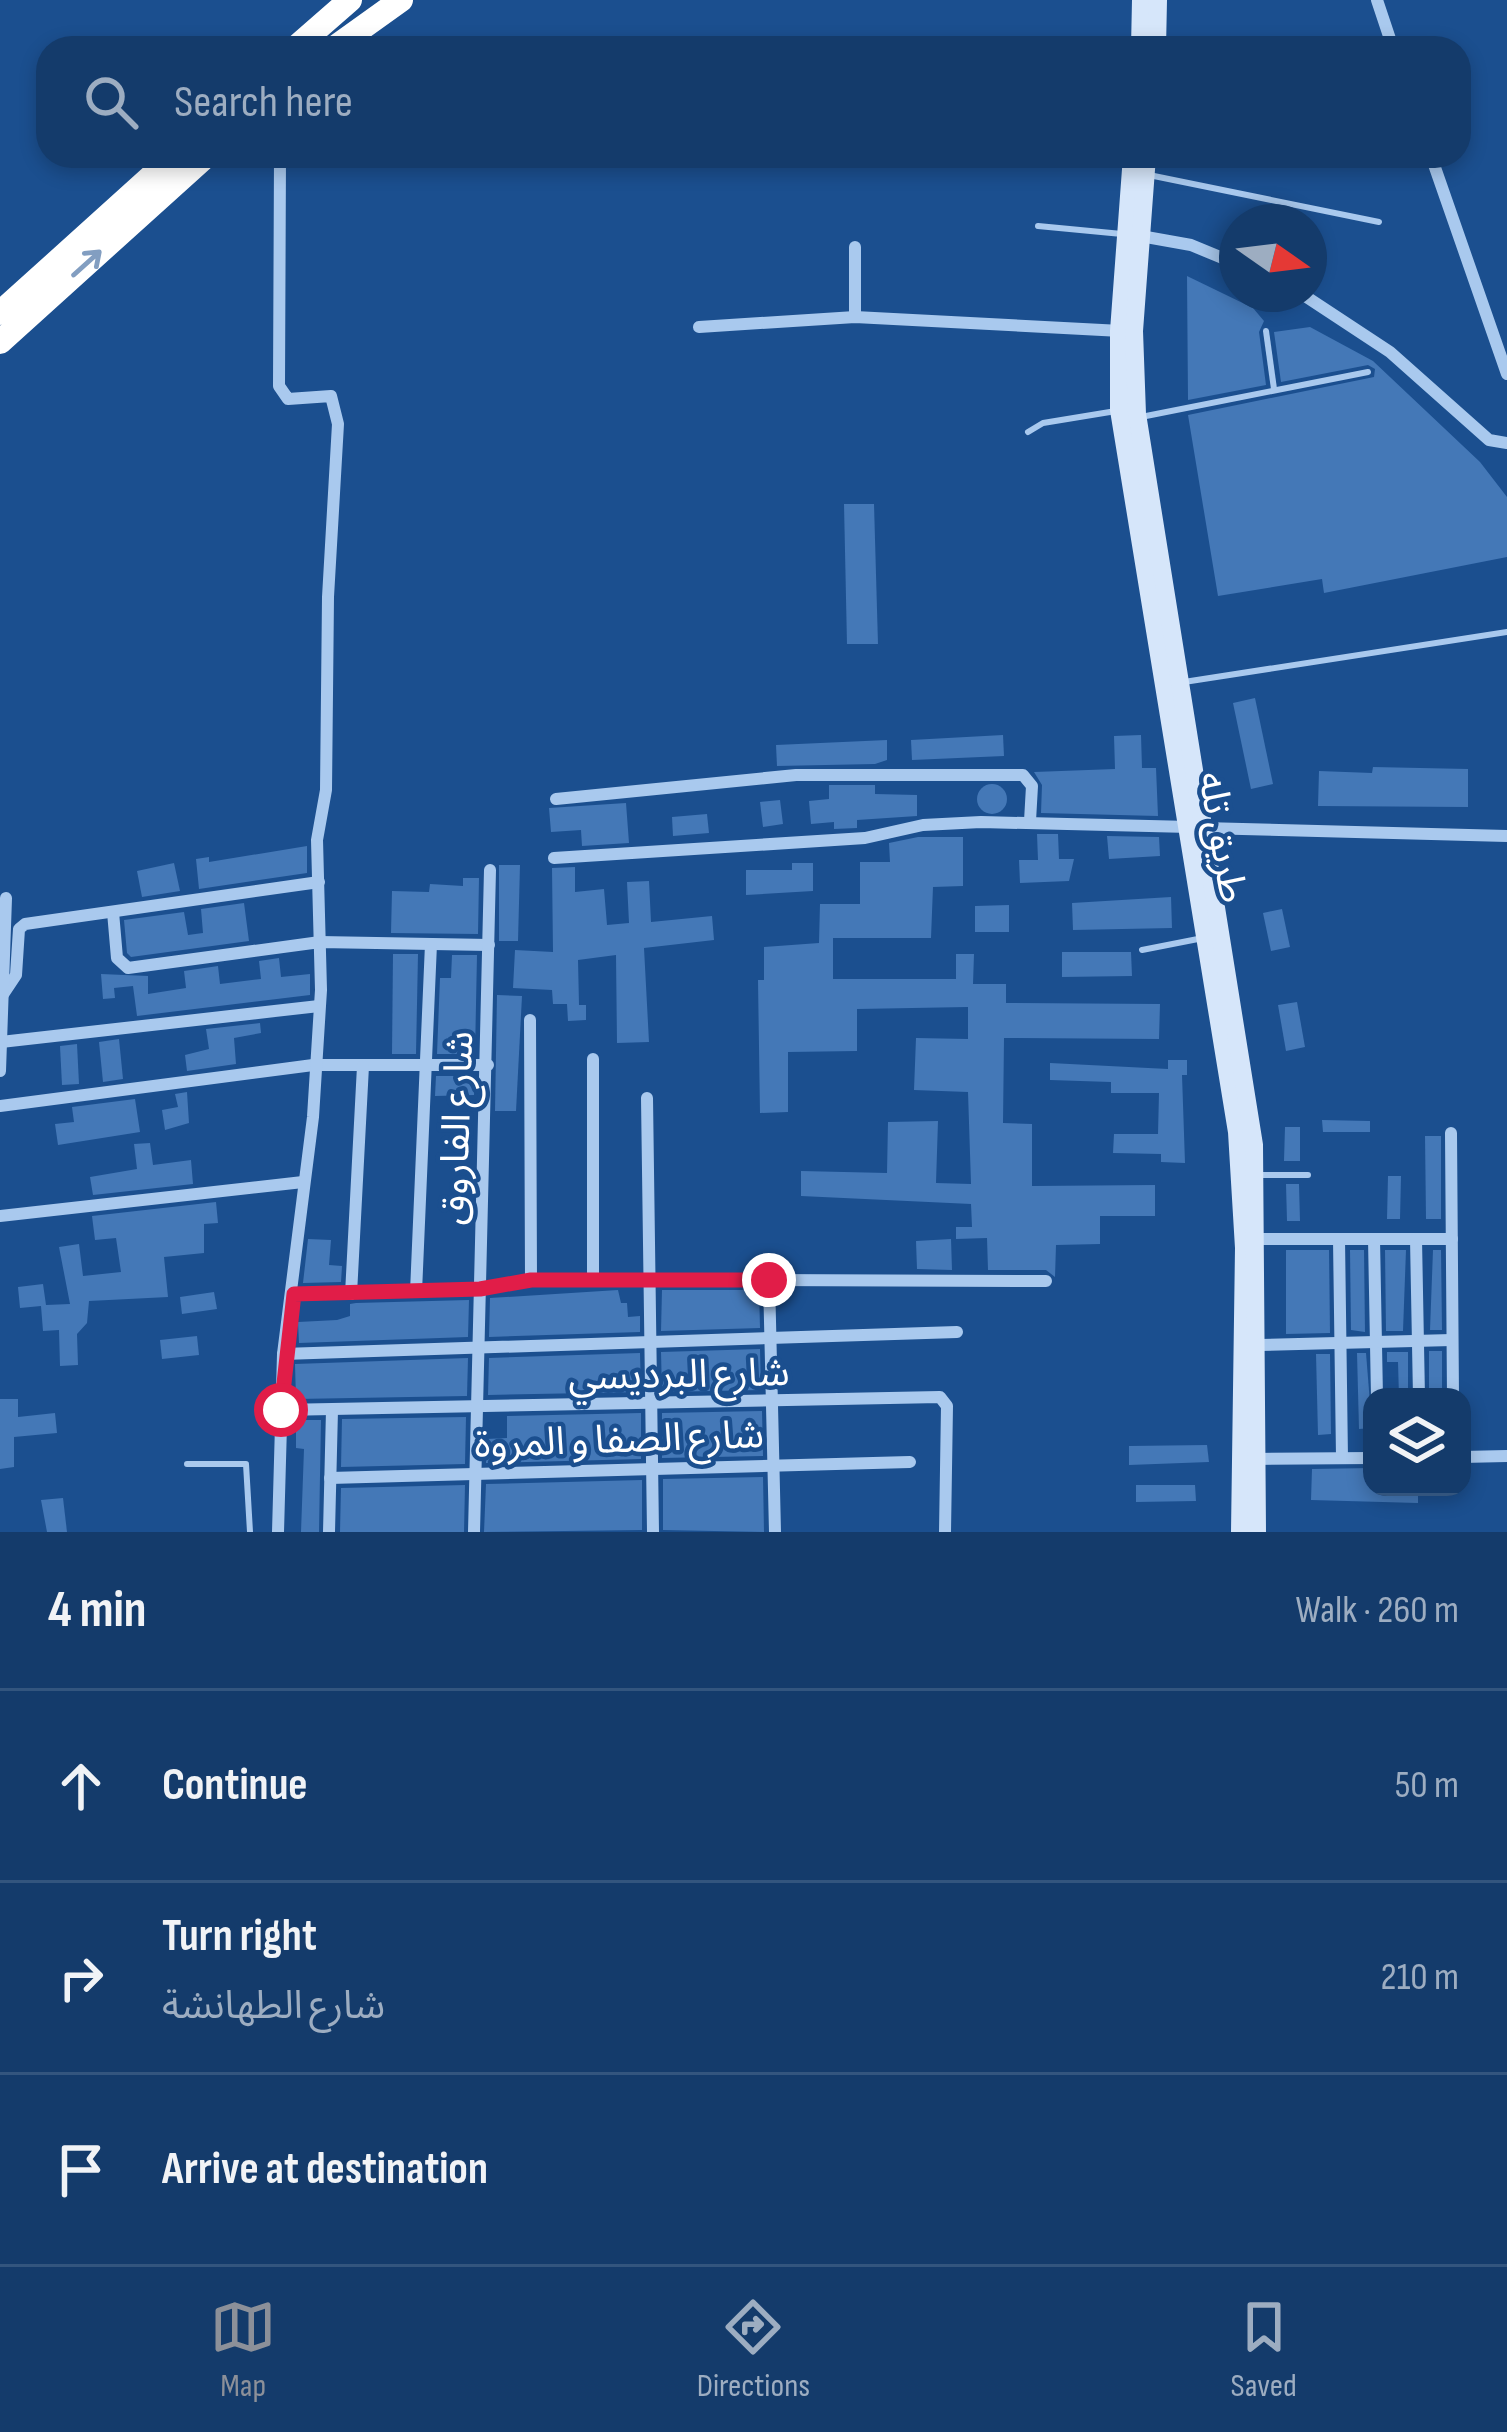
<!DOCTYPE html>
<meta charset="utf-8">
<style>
:root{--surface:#143b6b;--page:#214673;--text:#f1f3f6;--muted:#9dadc1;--line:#33557e;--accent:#8c9099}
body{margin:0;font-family:"Sofia Sans Condensed","Noto Sans Arabic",sans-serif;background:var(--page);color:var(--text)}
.controls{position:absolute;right:36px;bottom:36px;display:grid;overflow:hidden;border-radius:24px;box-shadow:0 6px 18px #0003}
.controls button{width:108px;height:108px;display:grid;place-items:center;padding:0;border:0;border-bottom:3px solid var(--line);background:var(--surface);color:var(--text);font:60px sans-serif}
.compass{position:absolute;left:1219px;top:204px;width:108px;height:108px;border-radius:50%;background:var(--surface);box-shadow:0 6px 18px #0003;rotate:104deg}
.stop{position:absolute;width:36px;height:36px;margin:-27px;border:9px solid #e11d48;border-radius:50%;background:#fff}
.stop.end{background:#e11d48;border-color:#fff;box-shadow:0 3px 12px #0008}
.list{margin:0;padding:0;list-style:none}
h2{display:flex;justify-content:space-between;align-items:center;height:156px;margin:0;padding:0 48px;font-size:51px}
h2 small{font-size:39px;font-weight:400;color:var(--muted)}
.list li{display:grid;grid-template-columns:78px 1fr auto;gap:36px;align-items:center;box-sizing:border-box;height:192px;padding:0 48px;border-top:3px solid var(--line)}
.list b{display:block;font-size:45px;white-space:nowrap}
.list p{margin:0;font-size:39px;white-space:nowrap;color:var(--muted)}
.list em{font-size:39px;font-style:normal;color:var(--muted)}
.icon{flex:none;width:66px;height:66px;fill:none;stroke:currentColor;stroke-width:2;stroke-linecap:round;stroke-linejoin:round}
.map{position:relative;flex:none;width:1507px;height:1532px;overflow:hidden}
.search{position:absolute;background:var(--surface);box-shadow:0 6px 18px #0003;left:36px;right:36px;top:36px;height:132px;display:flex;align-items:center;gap:30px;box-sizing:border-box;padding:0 42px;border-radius:36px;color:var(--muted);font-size:45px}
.sheet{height:732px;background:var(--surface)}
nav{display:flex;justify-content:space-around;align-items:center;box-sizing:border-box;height:168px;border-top:3px solid var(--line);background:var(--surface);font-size:33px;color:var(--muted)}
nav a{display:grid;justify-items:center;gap:6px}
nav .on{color:var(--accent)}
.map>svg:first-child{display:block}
.building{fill:#4478b7}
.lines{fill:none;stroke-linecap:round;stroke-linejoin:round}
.lane{stroke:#a9c9ee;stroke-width:6}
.street{stroke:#a9c9ee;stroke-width:12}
.secondary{stroke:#d6e6fa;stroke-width:18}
.highway{stroke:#fff;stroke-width:24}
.oneway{stroke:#829ec1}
.route{stroke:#e11d48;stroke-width:15}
.labels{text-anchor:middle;stroke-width:9;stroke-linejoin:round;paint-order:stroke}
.street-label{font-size:39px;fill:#fff;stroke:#1b4f8f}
</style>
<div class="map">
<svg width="1507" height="1532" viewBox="0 0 1507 1532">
<rect width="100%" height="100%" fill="#1b4f8f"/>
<g class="building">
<polygon points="1187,276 1253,308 1264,321 1259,332 1266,385 1188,400"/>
<polygon points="1310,327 1373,361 1480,462 1507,497 1507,557 1324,593 1322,579 1218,596 1188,415 1374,377 1375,369 1368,365 1281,382 1274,332"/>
<polygon points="844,504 874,504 878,644 847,644"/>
<polygon points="1255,698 1273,784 1251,789 1233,703"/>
<polygon points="1003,735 1004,756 912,760 911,740"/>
<polygon points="1141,735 1142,768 1156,768 1158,816 1041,813 1042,785 1034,772 1115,769 1114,736"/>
<polygon points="887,740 887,760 875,764 777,766 776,745"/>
<polygon points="1373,767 1468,769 1468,807 1318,806 1319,771 1372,773"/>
<circle cx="992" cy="799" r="15"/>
<polygon points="829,785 875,785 875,794 917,795 917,816 857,820 857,828 834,829 834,822 811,824 809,801 829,799"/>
<polygon points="780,800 783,824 763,827 760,802"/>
<polygon points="626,803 629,843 582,846 581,830 551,832 549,808"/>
<polygon points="707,814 709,833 673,836 672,817"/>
<polygon points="1037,834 1058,834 1059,859 1074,859 1069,881 1020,883 1019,860 1038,860"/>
<polygon points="1107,836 1159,837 1160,856 1109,859"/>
<polygon points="918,837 963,837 963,886 933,887 931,938 833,938 833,979 956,979 956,954 974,954 973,984 1006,984 1006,1003 1160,1004 1159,1039 1004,1038 1003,1123 1032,1124 1032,1186 1155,1185 1155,1216 1100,1216 1100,1244 1056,1245 1055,1277 1046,1270 988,1270 987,1238 956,1239 956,1227 972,1227 971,1204 801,1196 801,1171 887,1173 888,1122 938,1121 936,1183 971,1184 968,1092 914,1090 916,1038 968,1039 968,1007 857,1009 857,1051 788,1052 788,1112 760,1113 758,980 764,980 764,947 819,943 820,904 860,904 860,862 890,862 889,843"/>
<polygon points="307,846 307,873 199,889 196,859 209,857 209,862"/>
<polygon points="174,863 180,891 142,897 137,871"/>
<polygon points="792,863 813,863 813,891 746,895 746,870 792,870"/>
<polygon points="499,865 520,865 518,941 499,941"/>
<polygon points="575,867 575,892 604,889 607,925 629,923 627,882 649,881 651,922 712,916 714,940 644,948 649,1042 617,1043 616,955 578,960 579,1005 586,1005 586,1020 568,1021 567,1004 553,1004 552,990 513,988 515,950 553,952 552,868"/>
<polygon points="463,878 479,878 478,934 391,933 392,891 429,892 430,884 463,886"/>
<polygon points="1171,897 1172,928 1073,930 1072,903"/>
<polygon points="244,903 249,941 131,957 127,953 124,920 184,912 188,935 203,933 201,909"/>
<polygon points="1009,905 1009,932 975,932 975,906"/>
<polygon points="1282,909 1290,947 1271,951 1263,913"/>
<polygon points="1062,952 1131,952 1132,976 1062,977"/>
<polygon points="393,954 418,954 416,1054 392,1054"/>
<polygon points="452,955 477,955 475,1054 437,1054 440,978 451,978"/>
<polygon points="279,958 281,977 310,974 310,995 137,1016 133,986 114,988 115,998 103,999 101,974 148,976 148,994 186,988 184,971 218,966 220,984 261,979 259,961"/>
<polygon points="497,995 522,996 516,1111 495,1111"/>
<polygon points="1297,1002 1305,1047 1286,1051 1278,1005"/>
<polygon points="260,1023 261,1033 234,1038 236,1064 187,1071 185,1055 209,1049 206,1029"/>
<polygon points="119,1039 123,1079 103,1082 99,1042"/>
<polygon points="77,1044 79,1084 62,1085 60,1046"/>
<polygon points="1168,1060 1187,1060 1187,1075 1182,1075 1185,1163 1161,1162 1161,1154 1113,1153 1114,1134 1158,1134 1159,1093 1111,1093 1111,1082 1050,1080 1050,1063 1168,1069"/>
<polygon points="436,1076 475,1076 474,1095 435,1096"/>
<polygon points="187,1092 189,1123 165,1130 162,1110 178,1107 175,1094"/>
<polygon points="135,1099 140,1132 58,1145 55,1124 74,1122 72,1107"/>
<polygon points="1322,1120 1370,1121 1370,1132 1323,1132"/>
<polygon points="1285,1127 1300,1127 1300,1161 1284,1161"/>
<polygon points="1425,1136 1441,1136 1441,1219 1426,1219"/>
<polygon points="150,1143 153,1165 191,1160 193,1184 93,1195 90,1177 137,1169 134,1144"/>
<polygon points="1388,1176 1401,1176 1400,1219 1387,1219"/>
<polygon points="1286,1184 1299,1184 1300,1221 1287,1221"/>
<polygon points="216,1202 218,1223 204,1224 204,1253 164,1257 168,1297 89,1301 87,1323 77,1334 78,1365 60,1366 59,1330 43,1331 41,1306 20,1308 18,1287 43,1284 46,1305 70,1304 59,1247 79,1244 83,1276 121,1272 116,1238 95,1240 92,1216"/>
<polygon points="308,1239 331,1240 329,1265 342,1266 341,1282 303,1283"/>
<polygon points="951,1239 952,1270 917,1269 916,1241"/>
<polygon points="1286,1250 1329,1250 1330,1333 1286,1334"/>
<polygon points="1350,1250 1364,1250 1365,1332 1351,1330"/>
<polygon points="1385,1250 1406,1250 1403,1331 1386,1331"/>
<polygon points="1433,1250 1441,1250 1442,1330 1430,1330"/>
<polygon points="618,1290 621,1303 627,1303 628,1317 640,1316 640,1332 489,1337 490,1298"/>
<polygon points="662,1290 759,1290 760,1328 661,1331"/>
<polygon points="214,1292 217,1309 182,1314 180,1297"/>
<polygon points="469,1300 468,1337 299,1343 298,1322 337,1320 350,1316 350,1304 356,1303"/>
<polygon points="197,1336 199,1355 162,1359 160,1340"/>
<polygon points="760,1349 761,1390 662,1392 661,1352"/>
<rect x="1429" y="1351" width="13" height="46"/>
<polygon points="1387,1352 1408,1352 1408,1397 1399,1397 1398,1362 1387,1362"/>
<polygon points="640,1353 641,1392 488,1395 489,1358"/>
<polygon points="1357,1353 1366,1353 1372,1428 1359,1429"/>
<polygon points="1316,1354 1330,1354 1331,1434 1318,1435"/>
<polygon points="468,1358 467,1396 296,1399 295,1364"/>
<polygon points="0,1399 18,1399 18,1417 55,1413 57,1433 14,1437 14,1467 0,1469"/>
<polygon points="762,1411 763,1456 662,1458 662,1413"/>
<polygon points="641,1413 641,1459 486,1463 487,1439 507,1438 507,1416"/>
<polygon points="466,1417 465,1464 341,1467 342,1419"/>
<polygon points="296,1420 321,1420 319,1532 301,1532 304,1449 296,1448"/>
<polygon points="1207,1445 1209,1462 1129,1465 1129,1446"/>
<polygon points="1372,1468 1372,1487 1418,1487 1418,1503 1311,1500 1312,1469"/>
<polygon points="763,1477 764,1532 663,1530 663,1479"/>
<polygon points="642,1480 642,1530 484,1532 486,1484"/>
<polygon points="465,1485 464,1532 340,1532 341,1488"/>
<polygon points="1136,1485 1195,1485 1196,1501 1136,1502"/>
<polygon points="63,1498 67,1532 47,1532 41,1500"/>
</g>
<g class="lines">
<g class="lane">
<polyline points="1149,175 1379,222"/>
<polyline points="1038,226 1122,234"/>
<polyline points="1266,331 1274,389"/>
<polyline points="1141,417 1368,372"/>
<polyline points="1028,432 1043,423 1116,411"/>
<polyline points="1184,682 1507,632"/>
<polyline points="1142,950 1203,938"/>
<polyline points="1260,1175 1308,1175"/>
<polyline points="187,1464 246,1464 250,1532"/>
</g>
<g class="street">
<polyline points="1377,0 1393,48"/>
<polyline points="1431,156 1507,374"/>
<polyline points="1135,235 1191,245 1237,264"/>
<polyline points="855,247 855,317"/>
<polyline points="1302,294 1390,352 1489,440 1507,443"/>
<polyline points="699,327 855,317 1121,331"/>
<polyline points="556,799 796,775 1023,775 1032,786 1030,821"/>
<polyline points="1203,828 1507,836"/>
<polyline points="554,858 865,838 923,825 981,822 1190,827"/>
<polyline points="113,912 117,958 128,968 320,942 489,945"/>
<polyline points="2,996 16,975 19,929 25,924 319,882"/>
<polyline points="530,1020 531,1279"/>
<polyline points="1,1042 319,1006"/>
<polyline points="0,1071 6,898"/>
<polyline points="647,1098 653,1532"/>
<polyline points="0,1106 313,1065 488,1065"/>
<polyline points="1451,1133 1453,1397"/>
<polyline points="0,1216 303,1182"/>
<polyline points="1259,1239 1452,1239"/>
<polyline points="1339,1239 1342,1458"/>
<polyline points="1374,1239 1377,1397"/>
<polyline points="1416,1239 1419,1397"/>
<polyline points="593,1279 593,1059"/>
<polyline points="769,1279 775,1532"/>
<polyline points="416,1292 431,944"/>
<polyline points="294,1294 480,1289 531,1279 1046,1281"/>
<polyline points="351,1294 363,1066"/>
<polyline points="1259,1345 1452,1340"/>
<polyline points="283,1354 957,1332"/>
<polyline points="281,1410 940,1397 947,1406 945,1532"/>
<polyline points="1462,1457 1507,1456"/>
<polyline points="1253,1459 1372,1458"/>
<polyline points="330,1478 910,1462"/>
<polyline points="278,1532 283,1354 313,1117 321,990 317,840 326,790 328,597 338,424 331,396 288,399 279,386 280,156"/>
<polyline points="329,1532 332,1410"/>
<polyline points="474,1532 490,870"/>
</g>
<g class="secondary">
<polyline points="1140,48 1141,0"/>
<polyline points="1157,48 1158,0"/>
<polyline points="1132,156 1119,331 1119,410 1237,1132 1244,1248 1240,1532"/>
<polyline points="1147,156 1134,331 1137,414 1254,1145 1257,1532"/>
</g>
<g class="highway">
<polyline points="295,48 350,0"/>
<polyline points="334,48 401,0"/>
<polyline points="0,313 174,156"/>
<polyline points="0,342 206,156"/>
</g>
</g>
<defs><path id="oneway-shaft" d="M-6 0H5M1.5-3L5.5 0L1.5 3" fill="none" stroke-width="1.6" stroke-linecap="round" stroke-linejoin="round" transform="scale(3)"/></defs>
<use class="oneway" href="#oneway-shaft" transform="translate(87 263) rotate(-42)"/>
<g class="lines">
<polyline class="route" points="281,1410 294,1294 480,1289 531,1280 769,1280"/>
</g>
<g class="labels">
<g class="street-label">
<text transform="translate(1224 837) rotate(80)" y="14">طريق تله</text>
<text transform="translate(455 1128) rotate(-88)" y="14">شارع الفاروق</text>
<text transform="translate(679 1373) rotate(-1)" y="14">شارع البرديسي</text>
<text transform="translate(619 1438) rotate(-2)" y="14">شارع الصفا و المروة</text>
</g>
</g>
</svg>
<div class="controls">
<button><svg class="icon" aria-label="layers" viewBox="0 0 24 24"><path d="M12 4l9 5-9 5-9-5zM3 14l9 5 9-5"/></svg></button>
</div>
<svg class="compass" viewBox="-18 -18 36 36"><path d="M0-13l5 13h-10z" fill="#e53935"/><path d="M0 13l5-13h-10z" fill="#9dadc1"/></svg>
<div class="stop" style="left:281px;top:1410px"></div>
<div class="stop end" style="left:769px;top:1280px"></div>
<div class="search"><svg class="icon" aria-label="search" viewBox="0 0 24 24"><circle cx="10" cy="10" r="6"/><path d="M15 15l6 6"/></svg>Search here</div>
</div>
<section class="sheet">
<h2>4 min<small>Walk · 260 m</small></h2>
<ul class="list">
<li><svg class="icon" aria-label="ahead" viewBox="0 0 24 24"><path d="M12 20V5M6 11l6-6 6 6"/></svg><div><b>Continue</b></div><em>50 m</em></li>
<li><svg class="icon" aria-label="right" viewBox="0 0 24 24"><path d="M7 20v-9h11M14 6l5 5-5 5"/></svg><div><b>Turn right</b><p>شارع الطهانشة</p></div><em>210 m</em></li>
<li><svg class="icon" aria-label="arrive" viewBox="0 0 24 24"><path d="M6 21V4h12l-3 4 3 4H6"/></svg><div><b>Arrive at destination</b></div></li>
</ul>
</section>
<nav>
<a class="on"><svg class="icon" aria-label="map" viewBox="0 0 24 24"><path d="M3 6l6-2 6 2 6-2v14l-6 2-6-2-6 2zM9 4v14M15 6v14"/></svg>Map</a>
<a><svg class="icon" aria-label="directions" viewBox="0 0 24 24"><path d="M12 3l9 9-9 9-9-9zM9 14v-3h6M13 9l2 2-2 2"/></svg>Directions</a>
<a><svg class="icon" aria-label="saved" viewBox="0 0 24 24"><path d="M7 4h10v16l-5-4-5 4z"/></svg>Saved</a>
</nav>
